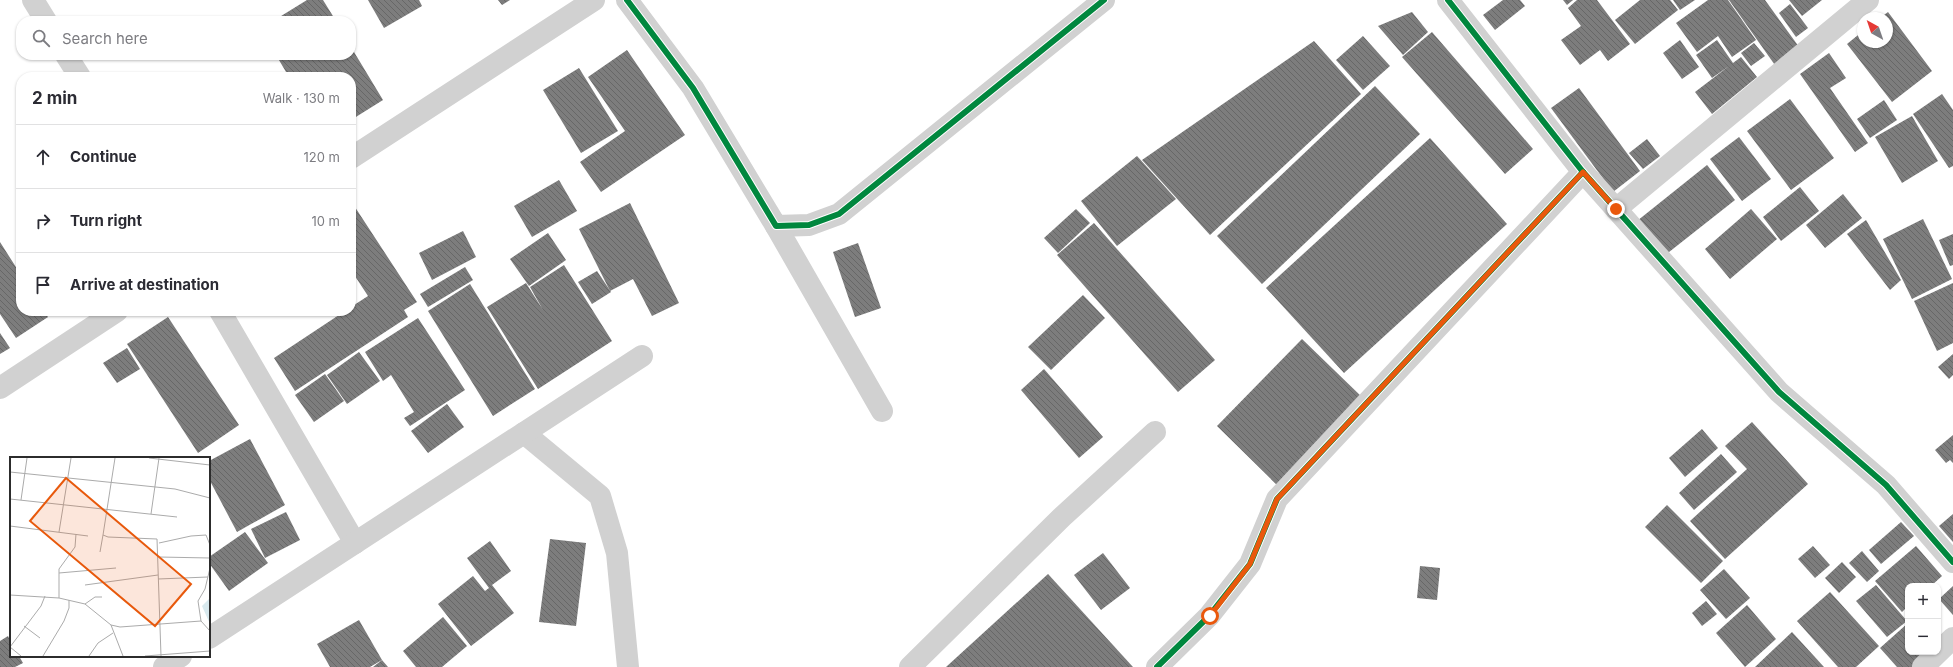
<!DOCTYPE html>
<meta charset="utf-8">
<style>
:root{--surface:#fff;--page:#f2f2f3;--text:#2b2b33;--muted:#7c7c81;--line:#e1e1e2}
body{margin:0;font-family:Inter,sans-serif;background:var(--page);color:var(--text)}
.controls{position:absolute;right:12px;bottom:12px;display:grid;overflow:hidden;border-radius:8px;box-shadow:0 1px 3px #0004}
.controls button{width:36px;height:36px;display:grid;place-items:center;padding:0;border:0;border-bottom:1px solid var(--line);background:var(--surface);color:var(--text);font:20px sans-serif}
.compass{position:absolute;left:1857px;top:12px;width:36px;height:36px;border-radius:50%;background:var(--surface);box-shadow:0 1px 3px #0004;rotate:320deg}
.stop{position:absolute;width:12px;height:12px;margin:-9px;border:3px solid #ea580c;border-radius:50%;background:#fff}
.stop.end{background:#ea580c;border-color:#fff;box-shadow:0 1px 4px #0008}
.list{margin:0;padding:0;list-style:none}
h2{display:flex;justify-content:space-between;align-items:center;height:52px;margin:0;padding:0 16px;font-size:17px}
h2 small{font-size:13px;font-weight:400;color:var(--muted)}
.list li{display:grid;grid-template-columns:26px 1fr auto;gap:12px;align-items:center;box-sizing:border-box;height:64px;padding:0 16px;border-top:1px solid var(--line)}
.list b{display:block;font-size:15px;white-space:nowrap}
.list em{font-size:13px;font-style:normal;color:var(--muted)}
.icon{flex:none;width:22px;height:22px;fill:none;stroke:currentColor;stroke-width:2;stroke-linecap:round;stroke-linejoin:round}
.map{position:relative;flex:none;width:1953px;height:667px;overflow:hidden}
.search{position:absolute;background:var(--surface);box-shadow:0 1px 3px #0004;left:16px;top:16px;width:340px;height:44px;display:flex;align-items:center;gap:10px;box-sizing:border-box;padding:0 14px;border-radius:16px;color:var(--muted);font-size:15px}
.panel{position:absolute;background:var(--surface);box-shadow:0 1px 3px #0004;left:16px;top:72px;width:340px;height:244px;border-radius:16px}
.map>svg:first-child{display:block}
.building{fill:url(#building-back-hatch)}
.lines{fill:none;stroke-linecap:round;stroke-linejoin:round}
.minor{stroke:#d1d1d1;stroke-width:22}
.cycleway-casing{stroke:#fff;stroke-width:8}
.cycleway{stroke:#00873e;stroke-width:6}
.route{stroke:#ea580c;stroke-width:5}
.inset-road{fill:none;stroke:#ababab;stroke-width:1}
.view{fill:#e8590c;fill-opacity:0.15;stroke:#e8590c;stroke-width:2}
.inset-edge{fill:none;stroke:#2c2c2c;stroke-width:2}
</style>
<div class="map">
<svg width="1953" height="667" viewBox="0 0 1953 667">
<defs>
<pattern id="building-back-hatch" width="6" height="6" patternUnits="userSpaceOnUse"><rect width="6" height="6" fill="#7d7d7d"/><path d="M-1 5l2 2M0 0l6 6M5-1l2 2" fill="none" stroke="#676767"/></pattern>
</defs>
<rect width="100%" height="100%" fill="#fff"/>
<g class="building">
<polygon points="307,0 323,0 336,21 273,21"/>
<polygon points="368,0 419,0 422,6 384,28"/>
<polygon points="498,0 510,0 502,5"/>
<polygon points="1503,0 1520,0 1525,6 1495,30 1483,15"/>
<polygon points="1563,0 1573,0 1567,5"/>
<polygon points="1577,0 1597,0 1630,44 1608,61 1600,50 1580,65 1561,40 1581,26 1568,8"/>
<polygon points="1640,0 1670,0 1678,10 1635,44 1615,20"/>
<polygon points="1673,0 1695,0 1680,10"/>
<polygon points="1708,0 1728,0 1756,40 1732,57 1718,36 1697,52 1676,23"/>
<polygon points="1729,0 1765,0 1802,51 1777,68"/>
<polygon points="1789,0 1822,0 1802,16"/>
<polygon points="1790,4 1808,28 1796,37 1779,13"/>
<polygon points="1412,12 1428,32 1403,55 1378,26"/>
<polygon points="1888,12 1932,71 1892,102 1847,44 1863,31 1863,42 1887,42 1887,18 1880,18"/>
<polygon points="1432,32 1533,149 1505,174 1402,57"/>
<polygon points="1363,36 1390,66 1363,90 1336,60"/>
<polygon points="1680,40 1699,67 1682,79 1663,53"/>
<polygon points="1717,40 1733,63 1741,57 1757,77 1712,114 1695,92 1729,66 1712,78 1696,55"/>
<polygon points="1314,41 1361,94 1210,235 1142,160"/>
<polygon points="1754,43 1765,56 1751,66 1741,53"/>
<polygon points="351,47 383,100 351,120 351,77 289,77 276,55 351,55"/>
<polygon points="627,50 685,135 601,192 580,162 625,131 588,77"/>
<polygon points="1829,53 1846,78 1830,88 1868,143 1855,152 1800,74"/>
<polygon points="579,68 618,131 581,153 543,90"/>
<polygon points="1375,86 1420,134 1262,284 1217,236"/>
<polygon points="1579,88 1640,171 1613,192 1551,108"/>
<polygon points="1942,94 1953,110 1953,166 1949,168 1913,114"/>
<polygon points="1790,99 1834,158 1791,190 1747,131"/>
<polygon points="1884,100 1897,120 1870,138 1857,119"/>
<polygon points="1912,116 1938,161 1902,183 1875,137"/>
<polygon points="1739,137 1771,179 1742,201 1710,159"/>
<polygon points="1430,138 1507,224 1344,373 1266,288"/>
<polygon points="1647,139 1660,156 1643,169 1629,153"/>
<polygon points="1137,156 1176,199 1117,246 1081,201"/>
<polygon points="1707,165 1735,200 1664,256 1637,221"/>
<polygon points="559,180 577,211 532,237 514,206"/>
<polygon points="1800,187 1819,211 1781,241 1763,217"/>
<polygon points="1843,194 1862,218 1825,248 1806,225"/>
<polygon points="351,201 417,302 404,310 408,317 295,391 274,358 345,311 351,311 351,307 368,296 351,270"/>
<polygon points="630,203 679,303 652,316 633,279 610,291 579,229"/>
<polygon points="1076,209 1090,223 1058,253 1044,238"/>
<polygon points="1751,209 1777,239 1730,279 1705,249"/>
<polygon points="1923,219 1952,279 1912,299 1883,239"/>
<polygon points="1866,220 1901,280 1890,290 1847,234"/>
<polygon points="1094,223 1215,360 1178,392 1057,255"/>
<polygon points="463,231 476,257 432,280 419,253"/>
<polygon points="548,233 566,260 529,286 510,259"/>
<polygon points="1953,234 1953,265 1950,266 1939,240"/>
<polygon points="0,242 21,275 21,311 44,311 48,317 16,338 0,314"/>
<polygon points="858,243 881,308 855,317 833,252"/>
<polygon points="564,265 612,341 538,389 487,307 526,283 543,310 530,287"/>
<polygon points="465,267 473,280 428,307 420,294"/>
<polygon points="597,271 611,292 592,304 578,282"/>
<polygon points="1953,283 1953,343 1937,351 1914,301"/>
<polygon points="470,284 535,389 493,416 428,311"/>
<polygon points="1083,295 1105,318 1051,370 1028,347"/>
<polygon points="50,311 62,311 54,316"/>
<polygon points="168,317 239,425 198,453 127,344"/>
<polygon points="418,318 465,390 410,426 404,418 414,412 391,375 383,381 365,352"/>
<polygon points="0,333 10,348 0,354"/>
<polygon points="1302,339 1364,399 1278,486 1217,426"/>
<polygon points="127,348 140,369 117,383 103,363"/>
<polygon points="359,352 380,381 347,404 327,375"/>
<polygon points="1953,354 1953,375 1949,379 1938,367"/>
<polygon points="1044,369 1103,437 1079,458 1021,390"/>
<polygon points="325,374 344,401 314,422 295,395"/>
<polygon points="447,404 464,427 428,453 411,431"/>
<polygon points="1752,422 1808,484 1725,559 1690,521 1747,469 1725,446"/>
<polygon points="1702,429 1718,448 1685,477 1669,458"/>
<polygon points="1953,435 1953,463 1950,460 1946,463 1935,450"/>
<polygon points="250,439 285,505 237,532 209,479 209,461"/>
<polygon points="1721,454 1737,472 1694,510 1679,493"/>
<polygon points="1667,505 1723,561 1701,583 1645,527"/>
<polygon points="286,512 300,540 265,558 251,529"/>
<polygon points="1953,514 1953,542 1939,526"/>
<polygon points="1901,522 1914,536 1881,564 1869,550"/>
<polygon points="245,532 268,563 229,591 209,563 209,557"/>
<polygon points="550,539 586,543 576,626 539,622"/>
<polygon points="490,541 511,571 492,585 514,613 471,646 438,604 473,576 485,591 489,588 467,558"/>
<polygon points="1813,546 1830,565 1815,578 1798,559"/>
<polygon points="1916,546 1942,576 1931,586 1908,586 1908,606 1902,612 1875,581"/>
<polygon points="1862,551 1879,571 1867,582 1849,563"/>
<polygon points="1103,553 1130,588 1101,610 1074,575"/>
<polygon points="1842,562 1856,577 1839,593 1825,578"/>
<polygon points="1420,566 1440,568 1437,600 1417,598"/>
<polygon points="1724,569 1750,598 1726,619 1700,590"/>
<polygon points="1048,574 1133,667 946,667"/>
<polygon points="1876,585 1907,621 1887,637 1856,601"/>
<polygon points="1953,586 1953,615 1939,599"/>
<polygon points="1830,592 1879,646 1856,667 1838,667 1797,621"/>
<polygon points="1706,601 1717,614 1702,626 1692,613"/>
<polygon points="1747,605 1776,639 1745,667 1716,633"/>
<polygon points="443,617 467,646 442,667 416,667 403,651"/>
<polygon points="359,620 382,660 370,667 330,667 317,644"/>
<polygon points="1908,623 1908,652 1928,652 1912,667 1897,667 1880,648"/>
<polygon points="1792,632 1824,667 1755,667"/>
<polygon points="8,636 11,642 11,656 19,656 23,663 15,667 0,667 0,641"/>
<polygon points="382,660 388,667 373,667"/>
</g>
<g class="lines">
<g class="minor">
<polyline points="33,0 46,21"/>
<polyline points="627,0 693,88 776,226 809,225 839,214 1104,0"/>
<polyline points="1448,0 1583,172 1779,392 1886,485 1953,562"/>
<polyline points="66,55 80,77"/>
<polyline points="351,158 594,0"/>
<polyline points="1616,209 1868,0"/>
<polyline points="776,226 882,411"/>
<polyline points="220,311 355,543"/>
<polyline points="0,388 117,311"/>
<polyline points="524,433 600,496 617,553 628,667"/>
<polyline points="209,638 642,356"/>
<polyline points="164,667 181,656"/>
<polyline points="910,667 1062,517 1155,432"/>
<polyline points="1157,667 1209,616 1250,564 1277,499 1583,172"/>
<polyline points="1923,667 1953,638"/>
</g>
<defs>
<g id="cycleway">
<polyline points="627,0 693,88 776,226 809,225 839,214 1104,0"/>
<polyline points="1448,0 1583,172 1779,392 1886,485 1953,562"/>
<polyline points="1157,667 1209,616 1250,564 1277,499 1583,172"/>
</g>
</defs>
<use href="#cycleway" class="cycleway-casing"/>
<use href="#cycleway" class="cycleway"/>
</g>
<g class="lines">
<polyline class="route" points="1210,616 1250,564 1277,499 1583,172 1616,209"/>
</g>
<g transform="translate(10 457)">
<rect width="200" height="200" fill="#fff"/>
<path d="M 200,141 L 200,167 L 192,149 Z" fill="#d8e9ee"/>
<path class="inset-road" d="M 105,1 L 93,78 L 98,80 L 147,82 L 151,199M 139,1 L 200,8M 0,15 L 165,32 L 200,41M 0,42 L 167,60M 11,43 L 17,1M 141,57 L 149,1M 0,69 L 78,79M 49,75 L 61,1M 149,86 L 181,79 L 196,78 L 200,88M 90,95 L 93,78M 149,100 L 200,101M 200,111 L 195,132 L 188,144 L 191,164 L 200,174M 49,116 L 106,111M 148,122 L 198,120M 75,128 L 148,118M 0,138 L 49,141 L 75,147 L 101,168 L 110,170 L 191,164M 49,141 L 49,112 L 65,90 L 66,77M 75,147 L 85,140 L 92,140M 101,168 L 113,199M 14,169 L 30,181M 0,190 L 31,149 L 35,139M 0,190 L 11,199M 33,199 L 54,164 L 59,151 L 59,143M 79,199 L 88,186 L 103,176M 135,199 L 200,194"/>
<path class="view" d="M 56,21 L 181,127 L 145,169 L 20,64 Z"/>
<rect width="200" height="200" class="inset-edge"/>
</g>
</svg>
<div class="controls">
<button>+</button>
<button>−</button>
</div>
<svg class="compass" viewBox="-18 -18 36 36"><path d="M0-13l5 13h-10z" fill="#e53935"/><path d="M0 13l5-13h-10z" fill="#7c7c81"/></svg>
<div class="stop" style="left:1210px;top:616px"></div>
<div class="stop end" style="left:1616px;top:209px"></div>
<div class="search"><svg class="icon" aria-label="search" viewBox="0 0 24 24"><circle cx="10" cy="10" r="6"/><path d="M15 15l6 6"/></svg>Search here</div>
<section class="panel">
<h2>2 min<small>Walk · 130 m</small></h2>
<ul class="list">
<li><svg class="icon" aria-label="ahead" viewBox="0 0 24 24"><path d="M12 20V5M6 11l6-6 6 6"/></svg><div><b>Continue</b></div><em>120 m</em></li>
<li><svg class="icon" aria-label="right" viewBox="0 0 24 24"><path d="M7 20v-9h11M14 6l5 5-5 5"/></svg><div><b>Turn right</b></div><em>10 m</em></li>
<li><svg class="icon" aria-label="arrive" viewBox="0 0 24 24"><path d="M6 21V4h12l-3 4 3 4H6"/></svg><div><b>Arrive at destination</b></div></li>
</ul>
</section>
</div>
